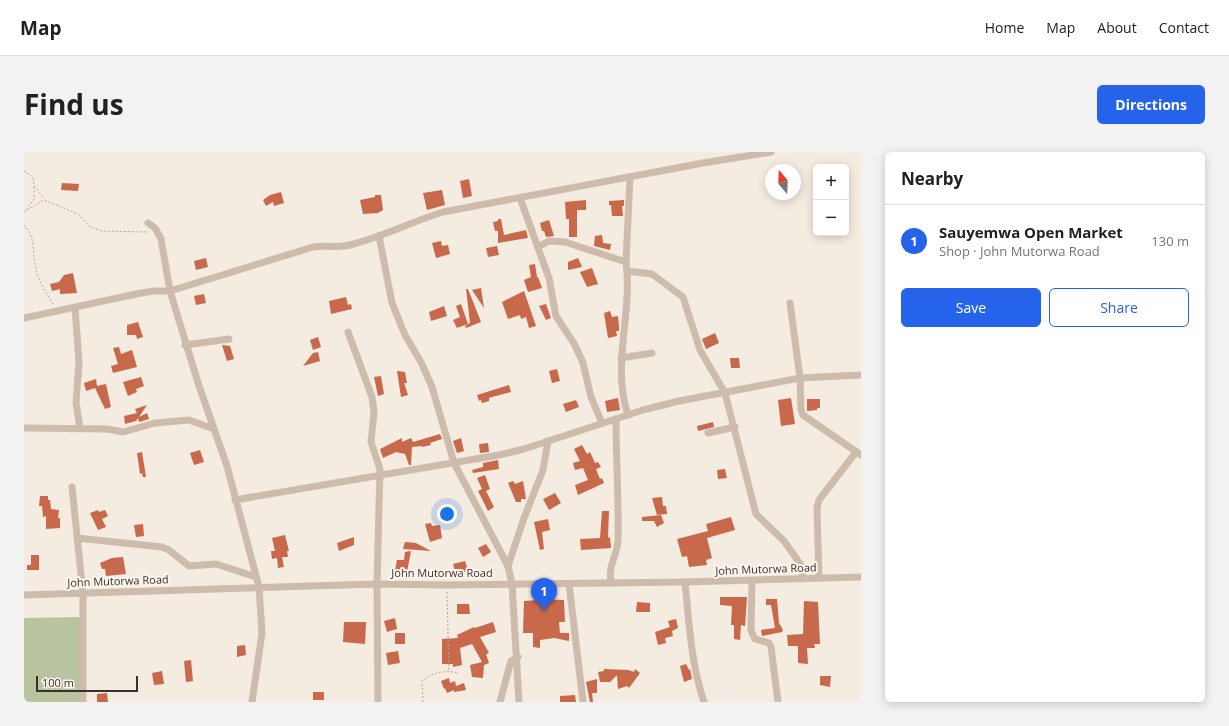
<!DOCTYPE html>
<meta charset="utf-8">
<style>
:root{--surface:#fff;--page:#f2f2f2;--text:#202124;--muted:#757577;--line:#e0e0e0;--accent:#2563eb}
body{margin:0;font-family:"Open Sans",sans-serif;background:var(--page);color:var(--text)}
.controls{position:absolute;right:12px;top:12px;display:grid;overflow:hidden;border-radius:6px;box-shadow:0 2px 10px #0003}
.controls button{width:36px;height:36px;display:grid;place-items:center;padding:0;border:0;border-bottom:1px solid var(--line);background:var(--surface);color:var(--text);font:20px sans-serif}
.compass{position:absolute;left:741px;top:12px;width:36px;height:36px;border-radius:50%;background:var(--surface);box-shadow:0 2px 10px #0003;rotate:341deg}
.scale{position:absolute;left:12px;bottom:10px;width:102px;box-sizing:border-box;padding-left:4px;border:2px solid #3b302b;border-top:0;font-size:11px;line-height:14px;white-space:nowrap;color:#3b302b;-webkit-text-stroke:3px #fbf5ee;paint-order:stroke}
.you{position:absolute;left:423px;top:362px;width:14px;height:14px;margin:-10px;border:3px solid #fff;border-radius:50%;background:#1a73e8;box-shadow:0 0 0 6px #1a73e833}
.badge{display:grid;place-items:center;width:26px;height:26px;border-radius:50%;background:var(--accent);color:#fff;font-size:13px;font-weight:700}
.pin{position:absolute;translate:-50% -33px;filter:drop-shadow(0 1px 2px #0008)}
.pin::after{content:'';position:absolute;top:21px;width:14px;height:12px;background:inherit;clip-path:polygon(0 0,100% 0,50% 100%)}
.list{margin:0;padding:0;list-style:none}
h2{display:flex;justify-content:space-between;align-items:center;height:52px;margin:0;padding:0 16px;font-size:17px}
h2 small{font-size:13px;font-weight:400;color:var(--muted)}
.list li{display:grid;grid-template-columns:26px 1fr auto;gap:12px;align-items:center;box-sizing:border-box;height:72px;padding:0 16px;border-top:1px solid var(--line)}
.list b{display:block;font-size:15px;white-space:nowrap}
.list p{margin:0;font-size:13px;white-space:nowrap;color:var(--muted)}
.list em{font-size:13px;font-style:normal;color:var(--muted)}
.actions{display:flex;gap:8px;padding:12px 16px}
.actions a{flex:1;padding:9px 0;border:1px solid var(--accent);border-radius:6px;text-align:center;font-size:14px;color:var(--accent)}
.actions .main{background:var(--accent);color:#fff}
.map{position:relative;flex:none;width:837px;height:550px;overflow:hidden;border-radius:6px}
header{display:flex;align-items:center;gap:24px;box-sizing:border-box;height:56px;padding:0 20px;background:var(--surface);border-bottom:1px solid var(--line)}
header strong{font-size:19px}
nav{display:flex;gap:22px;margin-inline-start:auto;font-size:14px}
.intro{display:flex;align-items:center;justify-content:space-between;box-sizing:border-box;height:96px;padding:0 24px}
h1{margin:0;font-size:28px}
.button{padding:10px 18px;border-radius:6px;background:var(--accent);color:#fff;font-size:14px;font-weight:700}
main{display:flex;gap:24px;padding:0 24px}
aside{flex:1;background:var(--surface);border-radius:6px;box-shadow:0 2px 10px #0003}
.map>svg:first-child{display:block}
.green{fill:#b8c4a0}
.building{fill:#c8694b}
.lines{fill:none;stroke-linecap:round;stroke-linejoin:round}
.path{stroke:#b9a596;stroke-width:1;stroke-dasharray:2 2;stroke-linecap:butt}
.minor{stroke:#cdbbac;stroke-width:7}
.labels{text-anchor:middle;stroke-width:4;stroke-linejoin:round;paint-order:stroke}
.street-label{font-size:11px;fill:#3b302b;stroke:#fbf5ee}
</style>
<header>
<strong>Map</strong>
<nav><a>Home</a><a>Map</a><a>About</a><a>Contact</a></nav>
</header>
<div class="intro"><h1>Find us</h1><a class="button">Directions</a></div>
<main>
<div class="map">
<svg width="837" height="550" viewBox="0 0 837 550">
<rect width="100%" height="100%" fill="#f4ebe1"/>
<polygon class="green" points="59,465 59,550 0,550 0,466"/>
<g class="building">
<polygon points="445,27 448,44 439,46 436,29"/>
<polygon points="38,31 55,32 54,39 37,38"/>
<polygon points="418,38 421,53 403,58 399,41"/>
<polygon points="257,40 260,51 250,54 249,50 242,54 239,48 246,43"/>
<polygon points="351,43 357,43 359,58 354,61 339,62 336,48 351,45"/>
<polygon points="562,48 562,58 553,58 553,85 545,85 545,67 542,67 541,50"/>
<polygon points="600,48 600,54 598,54 599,64 588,64 587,53 585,53 585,49"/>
<polygon points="474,67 477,67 480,83 502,78 504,86 474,91 474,79 471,79 469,70 474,69"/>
<polygon points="525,68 530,84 522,85 520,79 518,79 516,71"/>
<polygon points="578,83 579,91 587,92 586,98 570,94 571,84"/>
<polygon points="417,89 418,94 424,93 426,102 412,106 408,91"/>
<polygon points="473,94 475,103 464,105 462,96"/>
<polygon points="182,106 184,115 172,118 170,109"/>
<polygon points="554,106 558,115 544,118 544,110"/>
<polygon points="511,112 513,125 514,125 518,136 504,140 500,128 507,125 505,113"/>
<polygon points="568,116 574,132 563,135 556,120"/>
<polygon points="49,121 53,141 36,142 36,137 28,139 26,132 35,130 40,123"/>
<polygon points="457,136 460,156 448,138"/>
<polygon points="442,137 444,137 457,170 442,176 441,174 446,171"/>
<polygon points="500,139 512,174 505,176 502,165 497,167 496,163 484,167 478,150"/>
<polygon points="180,142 182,151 172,153 170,144"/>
<polygon points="322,145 324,153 327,152 328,157 307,162 305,149"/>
<polygon points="437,152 444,172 433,176 429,168 436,165 432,154"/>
<polygon points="522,152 527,166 522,168 515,154"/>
<polygon points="420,154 423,164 407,169 405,160"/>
<polygon points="586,159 588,165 594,164 595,175 595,179 592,179 593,184 584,186 580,161"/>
<polygon points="114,170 119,185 113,187 112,183 103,183 103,173"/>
<polygon points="691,181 695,191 682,197 678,187"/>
<polygon points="294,185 297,195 289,198 286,188"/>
<polygon points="198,193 206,194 210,207 203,209"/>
<polygon points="95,195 97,202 108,198 113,215 89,221 87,214 94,212 89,196"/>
<polygon points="294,200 296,209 279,214 289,201"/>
<polygon points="706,206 715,206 716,216 707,216"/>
<polygon points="533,217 536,229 528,231 525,219"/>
<polygon points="373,219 381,220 383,231 380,231 384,243 377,245"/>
<polygon points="357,224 360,242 354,244 350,225"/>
<polygon points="117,225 120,234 112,237 113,240 104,244 99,230"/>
<polygon points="72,227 73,234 82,232 87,255 81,257 71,236 62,239 60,231"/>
<polygon points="485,233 487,240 468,245 465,246 465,249 458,251 457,248 455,249 453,243"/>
<polygon points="594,246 596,258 583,260 581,249"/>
<polygon points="767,246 771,272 757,274 754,248"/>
<polygon points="783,247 796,247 796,256 793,256 793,258 783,259"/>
<polygon points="552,248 555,255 542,260 539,252"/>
<polygon points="123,253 115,265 123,261 125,267 115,270 114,266 112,269 101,272 100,264 113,261 111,257"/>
<polygon points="689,270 690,275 674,279 673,274"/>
<polygon points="416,282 418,287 406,291 407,293 398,295 398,294 388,295 387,313 385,313 381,302 372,300 359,306 356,297 378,286 378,290 387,286 389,290"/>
<polygon points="437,286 440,299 433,301 429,289"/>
<polygon points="464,291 465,300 456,301 455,292"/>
<polygon points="558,293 563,302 566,300 571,311 574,310 577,315 572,317 576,327 578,326 580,331 554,343 551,333 564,328 559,316 551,318 549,311 556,309 550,297"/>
<polygon points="176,298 180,310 170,313 166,301"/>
<polygon points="118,300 122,325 119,325 118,321 116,322 113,301"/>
<polygon points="474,308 475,317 449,321 448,318 459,315 459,311"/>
<polygon points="701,317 703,326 694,327 693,318"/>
<polygon points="461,323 466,337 462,339 470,355 464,359 454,339 458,337 453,326"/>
<polygon points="489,329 491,332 499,329 502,347 497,347 497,350 492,350 484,331"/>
<polygon points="531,341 537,351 525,358 519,347"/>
<polygon points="16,344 24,344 24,348 26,348 27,357 35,358 34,366 36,366 36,376 22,377 22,364 19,365 18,354 15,354"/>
<polygon points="638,345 639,354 642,354 643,362 633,363 628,346"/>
<polygon points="74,358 75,360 81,358 84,364 78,367 82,375 74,378 66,361"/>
<polygon points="578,359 585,359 584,386 586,385 587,396 557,398 556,387 576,386"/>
<polygon points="637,363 640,371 633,375 630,369 618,369 618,365"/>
<polygon points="707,365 711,378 683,386 688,406 682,408 683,413 665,415 663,404 658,405 653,387 684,379 682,372"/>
<polygon points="524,367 526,378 518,380 520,397 516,398 510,370"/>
<polygon points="407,371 408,374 416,373 418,386 406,390 401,372"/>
<polygon points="119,372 120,384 112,385 110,373"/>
<polygon points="261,383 265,399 263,399 264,405 258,405 260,415 254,416 253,406 248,407 247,399 251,399 248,386"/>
<polygon points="330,385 330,393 315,399 313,391"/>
<polygon points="381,390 392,391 407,399 379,397"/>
<polygon points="462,392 467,400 459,405 454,396"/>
<polygon points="387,399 383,420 371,418 373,408 380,408 381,400"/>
<polygon points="7,403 15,403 15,418 3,418 3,413 7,413"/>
<polygon points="99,405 102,422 82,424 81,417 78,417 76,411 88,406"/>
<polygon points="441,409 444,419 432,422 429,412"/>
<polygon points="696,445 723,445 721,474 717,473 716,488 710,487 710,473 707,473 708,454 696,453"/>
<polygon points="516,447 540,448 541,470 535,470 536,481 545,481 545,489 530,486 516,488 516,496 509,495 509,481 499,481 500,449 516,448"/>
<polygon points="742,447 753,447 755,471 759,478 758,480 738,484 737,478 751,476 747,453 742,453"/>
<polygon points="780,449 794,450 796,492 790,492 791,496 783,496 784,512 774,511 774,494 764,494 763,483 779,482"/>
<polygon points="613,450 626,451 626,460 612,460"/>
<polygon points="433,452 445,452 446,462 433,462"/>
<polygon points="371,466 373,477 363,480 360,469"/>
<polygon points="652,467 654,476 648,479 649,484 641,486 642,491 634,493 631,480 646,475 644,469"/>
<polygon points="320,470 342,470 341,492 319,490"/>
<polygon points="469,470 472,480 456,485 465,501 462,502 465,511 460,513 459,526 448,525 446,513 458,510 448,492 436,496 438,513 429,515 429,512 418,512 418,487 434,486 433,483 450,475 451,476"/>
<rect x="371" y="481" width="10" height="11"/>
<polygon points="221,493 222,503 213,505 213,494"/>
<polygon points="374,499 376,511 364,513 362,501"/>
<polygon points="167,508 169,529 162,530 160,509"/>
<polygon points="662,512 665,518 666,517 668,527 660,530 656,514"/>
<polygon points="580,517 604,518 610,520 611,517 616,521 605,536 603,534 594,537 593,523 586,530 576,530 574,520 580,519"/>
<polygon points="138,519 140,532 130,533 128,521"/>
<polygon points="796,524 807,524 806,535 796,533"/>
<polygon points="425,526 426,531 431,529 432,534 440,531 442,538 430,540 430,538 423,541 421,536 420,537 417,529"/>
<polygon points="573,527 573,541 568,541 569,550 566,550 562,530"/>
<rect x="289" y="540" width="11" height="8"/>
<polygon points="83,541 84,550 73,550 73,542"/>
<polygon points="551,543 552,550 536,550 536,544"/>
</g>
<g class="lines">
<g class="path">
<polyline points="0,19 9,25 10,34 20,47"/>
<polyline points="2,58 10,47 10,34"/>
<polyline points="0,60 20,48 54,62 65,74 77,79 124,80"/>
<path d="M 0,73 C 12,86 8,97 11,112 C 13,127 21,139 29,152"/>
<polyline points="423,440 425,519"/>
<path d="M 399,550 L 398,529 C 409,520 422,518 435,521"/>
</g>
<g class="minor">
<polyline points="496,46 525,126 532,164 551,193 559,211 567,245 578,271"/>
<polyline points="124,71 131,76 137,87 146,139 175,234 203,314 235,435 238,481 228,550"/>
<polyline points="355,84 368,151 381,183 397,210 408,235 430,311 484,414 488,432 495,550"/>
<path d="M 514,95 L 525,89 L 541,90 L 602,110 C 609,161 587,213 604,263"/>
<polyline points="602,110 606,25"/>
<polyline points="603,119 628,122 659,145 676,198 701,241 732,362 760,389 777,413 779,427"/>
<polyline points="766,151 776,226 777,258 779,263 837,303"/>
<polyline points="51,156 55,210 52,251 56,276"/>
<path d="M 0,166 L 112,142 L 129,139 L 146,139 L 289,95 C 302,93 314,96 326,93 C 358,85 387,70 419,60 L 679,11 L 747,0"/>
<polyline points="324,180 348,245 350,260 347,290 356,317 353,432 354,550"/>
<polyline points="161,193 205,187"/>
<polyline points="597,206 628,201"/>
<polyline points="0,276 83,277 99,280 131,271 165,268 190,277"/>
<polyline points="684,281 711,275"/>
<polyline points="48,335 59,442 59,550"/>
<polyline points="211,348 475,303 500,297 619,258 655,249 776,226 837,223"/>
<polyline points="53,386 138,395 145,398 165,414 192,412 232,425"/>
<polyline points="484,414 500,366 519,318 524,289"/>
<polyline points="795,426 793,356 795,348 832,300"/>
<polyline points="728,429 727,478 731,487 745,491 747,495 754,550"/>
<path d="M 661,430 C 665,470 667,512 680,550"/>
<path d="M 587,431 C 584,411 593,405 594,389 C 595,349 592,308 592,267"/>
<polyline points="545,432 559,550"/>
<polyline points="0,443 353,432 422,433 661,430 837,425"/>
<polyline points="476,550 487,509 494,505"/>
</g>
</g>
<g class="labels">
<g class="street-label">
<text transform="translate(742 417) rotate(-2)" y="4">John Mutorwa Road</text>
<text x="418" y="425">John Mutorwa Road</text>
<text transform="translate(94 429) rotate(-2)" y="4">John Mutorwa Road</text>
</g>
</g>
</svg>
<div class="controls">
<button>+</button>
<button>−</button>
</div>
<svg class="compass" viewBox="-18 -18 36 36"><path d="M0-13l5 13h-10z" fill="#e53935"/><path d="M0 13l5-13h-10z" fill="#757577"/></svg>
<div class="scale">100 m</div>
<div class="you"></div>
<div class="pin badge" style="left:520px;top:459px">1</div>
</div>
<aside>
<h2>Nearby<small></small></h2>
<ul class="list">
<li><span class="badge">1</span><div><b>Sauyemwa Open Market</b><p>Shop · John Mutorwa Road</p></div><em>130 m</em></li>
</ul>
<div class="actions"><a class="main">Save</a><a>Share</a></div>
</aside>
</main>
